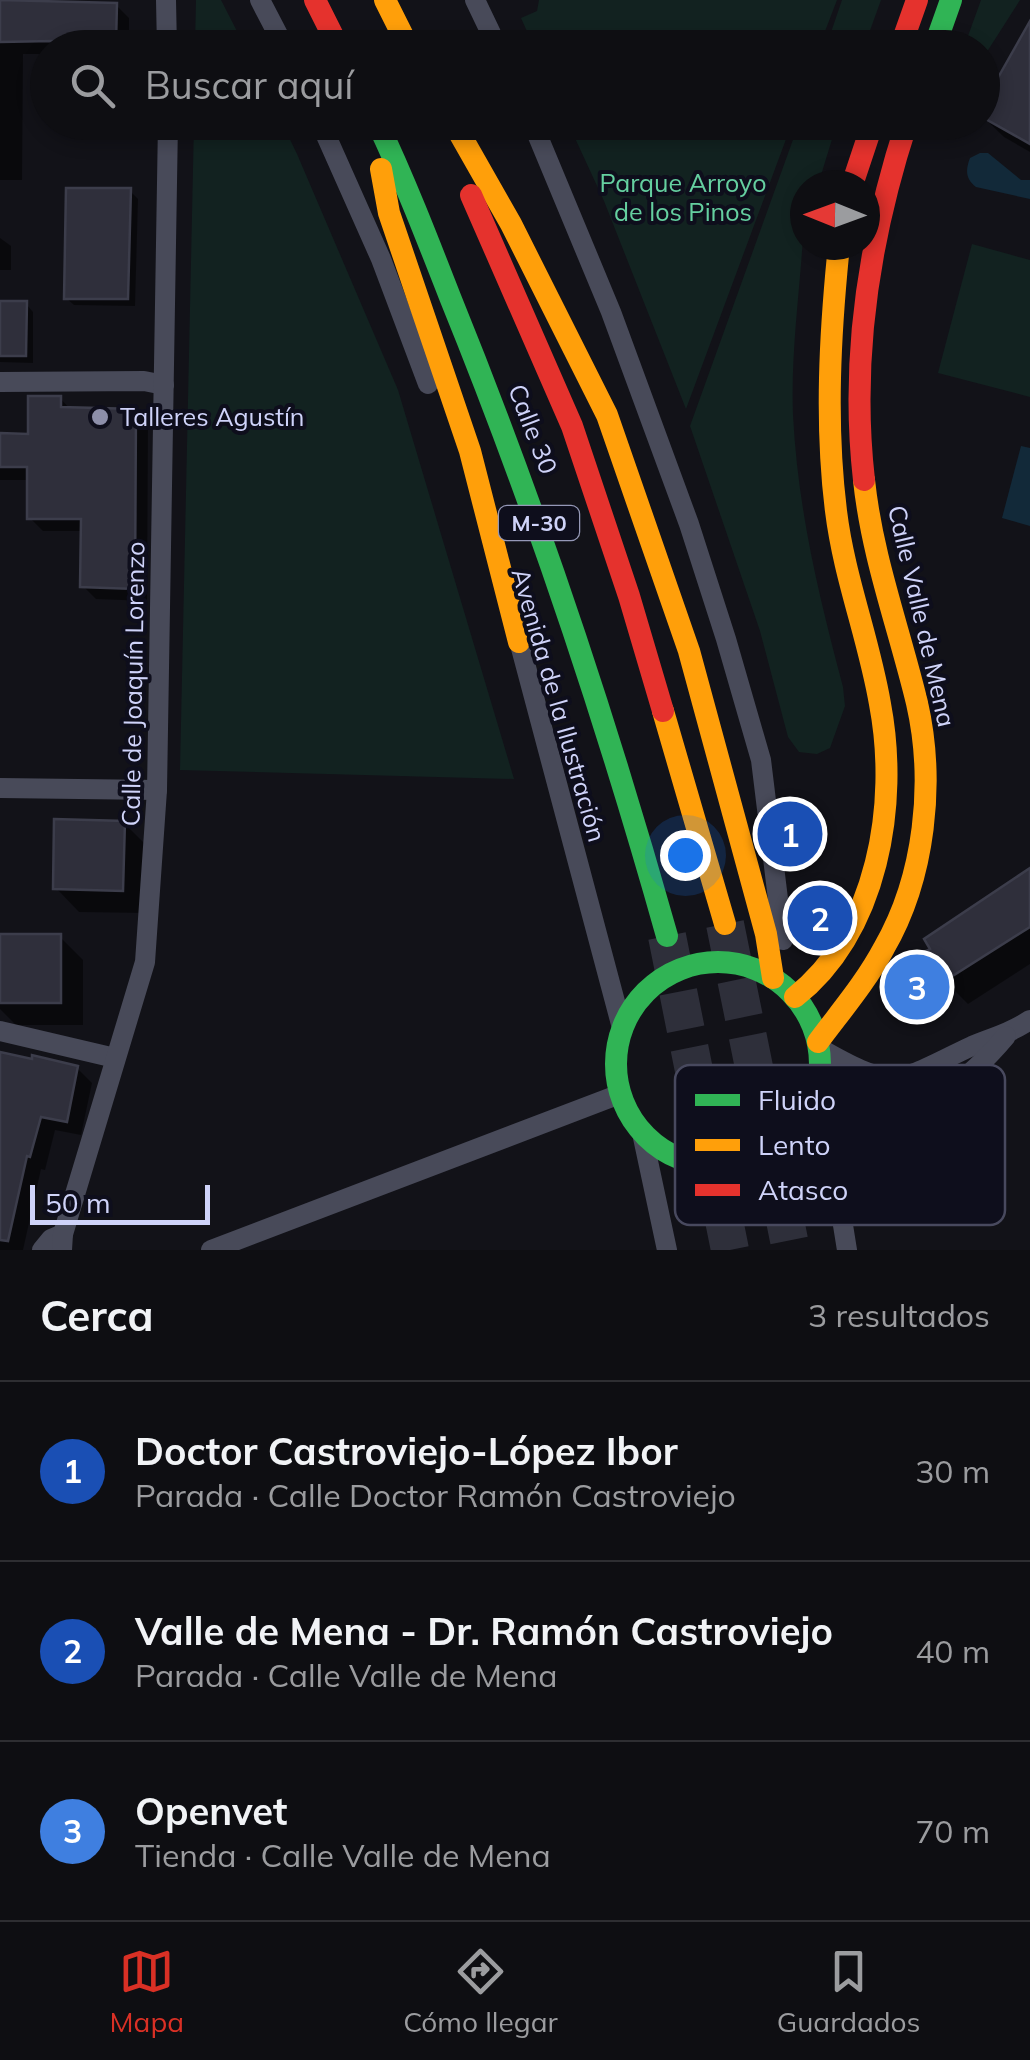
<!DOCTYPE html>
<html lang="es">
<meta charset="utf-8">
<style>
:root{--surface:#0e0e12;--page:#17171b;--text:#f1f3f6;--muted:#9b9c9f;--line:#2e2e32;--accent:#d93025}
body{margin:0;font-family:Mulish,sans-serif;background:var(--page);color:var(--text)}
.compass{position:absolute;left:790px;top:170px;width:90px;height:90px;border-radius:50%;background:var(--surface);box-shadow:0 5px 15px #0003;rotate:271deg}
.scale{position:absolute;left:30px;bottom:25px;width:180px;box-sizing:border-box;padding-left:10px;border:5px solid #cfd3f9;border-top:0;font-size:28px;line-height:35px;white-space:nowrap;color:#cfd3f9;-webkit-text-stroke:8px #0e0e1c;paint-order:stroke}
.you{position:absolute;left:685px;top:855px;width:35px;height:35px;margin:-25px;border:8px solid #fff;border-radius:50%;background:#1a73e8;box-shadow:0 0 0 15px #1a73e833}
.badge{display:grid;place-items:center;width:65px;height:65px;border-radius:50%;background:var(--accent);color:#fff;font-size:32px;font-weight:700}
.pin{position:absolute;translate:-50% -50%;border:5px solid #fff;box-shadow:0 2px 10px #0006}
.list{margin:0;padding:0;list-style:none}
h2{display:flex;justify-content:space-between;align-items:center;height:130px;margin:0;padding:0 40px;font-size:42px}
h2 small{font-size:32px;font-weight:400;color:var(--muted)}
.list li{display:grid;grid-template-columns:65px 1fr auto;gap:30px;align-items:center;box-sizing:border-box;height:180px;padding:0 40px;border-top:2px solid var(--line)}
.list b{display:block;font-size:38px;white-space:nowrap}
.list p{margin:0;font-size:32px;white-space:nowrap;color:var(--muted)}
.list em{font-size:32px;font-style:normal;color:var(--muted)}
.icon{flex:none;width:55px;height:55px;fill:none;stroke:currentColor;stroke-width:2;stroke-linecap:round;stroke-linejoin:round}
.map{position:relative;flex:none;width:1030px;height:1250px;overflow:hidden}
.search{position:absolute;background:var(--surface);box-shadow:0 5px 15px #0003;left:30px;right:30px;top:30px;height:110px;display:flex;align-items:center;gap:25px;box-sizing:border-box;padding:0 35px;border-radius:55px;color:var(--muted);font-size:38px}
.sheet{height:670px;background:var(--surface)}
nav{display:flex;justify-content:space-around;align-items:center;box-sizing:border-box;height:140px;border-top:2px solid var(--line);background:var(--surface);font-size:28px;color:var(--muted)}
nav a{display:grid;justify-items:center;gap:5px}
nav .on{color:var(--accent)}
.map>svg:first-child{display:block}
.green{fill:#122220}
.water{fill:#122939}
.shadow{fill:#0007}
.building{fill:#2f2f3b;stroke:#3c3d4b;stroke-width:2.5}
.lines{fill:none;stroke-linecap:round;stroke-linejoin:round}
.highway-tunnel{stroke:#2e2f3a;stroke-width:38;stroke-dasharray:38 19;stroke-linecap:butt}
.street{stroke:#484a59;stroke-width:20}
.fast{stroke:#30b455;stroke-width:22}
.slow{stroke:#ff9f0a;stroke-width:22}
.jam{stroke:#e5322d;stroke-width:22}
.poi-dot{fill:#8d8faa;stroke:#0e0e1c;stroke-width:4}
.labels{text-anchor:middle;stroke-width:8;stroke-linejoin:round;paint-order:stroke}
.shield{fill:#0e0e1c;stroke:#9598b7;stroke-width:2.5}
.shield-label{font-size:22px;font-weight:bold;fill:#cfd3f9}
.park-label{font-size:25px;fill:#65cfa0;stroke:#0e0e1c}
.poi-label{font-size:25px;fill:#cfd3f9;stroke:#0e0e1c;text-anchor:start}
.street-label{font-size:25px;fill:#cfd3f9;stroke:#0e0e1c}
.key{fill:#0e0e1c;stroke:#48495e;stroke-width:2.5}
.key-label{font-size:28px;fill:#cfd3f9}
</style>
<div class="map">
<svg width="1030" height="1250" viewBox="0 0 1030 1250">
<rect width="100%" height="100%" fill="#121218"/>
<g class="green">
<polygon points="196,0 221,0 245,47 195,47"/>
<polygon points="539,0 837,0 819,47 534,47 521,18 537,11"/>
<polygon points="842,0 881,0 864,47 826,47"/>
<polygon points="981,0 1020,0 983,58 982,48 964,47"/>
<polygon points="194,123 282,123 297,154 398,390 514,779 180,770"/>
<polygon points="568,123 792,123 686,409 604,201"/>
<path d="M 799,123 L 837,123 L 818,185 L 805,185 C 805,262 790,338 793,415 C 798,511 819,596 843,687 L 845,706 L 830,748 L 817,754 L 799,752 L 788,737 L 760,631 L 690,426 Z"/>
<polygon points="972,244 1030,260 1030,397 938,373"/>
</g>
<g class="water">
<path d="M 980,153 L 988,153 L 1021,180 L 1030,180 L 1030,199 L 976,187 C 966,179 965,171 970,158 Z"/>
<polygon points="1021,446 1030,448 1030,526 1002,518"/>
</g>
<g class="shadow">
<polygon points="0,3 116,5 129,18 129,48 48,48 48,54 23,54 22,180 0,180"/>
<polygon points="1030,26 1030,152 1004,137 982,116"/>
<polygon points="130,191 138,199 135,306 74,305 66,298"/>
<polygon points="0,238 11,246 11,270 0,270"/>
<polygon points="0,303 26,304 33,312 33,363 0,362"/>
<polygon points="60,398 71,410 135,412 148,425 147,601 96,599 83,586 84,531 43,531 30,518 30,480 0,480 0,436 30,436"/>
<polygon points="124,823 147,846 145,913 79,912 56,888"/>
<polygon points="1030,870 1030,964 968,1004 945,981 932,962"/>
<polygon points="0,937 60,937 83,960 83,1025 16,1025 0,1009"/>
<polygon points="0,1054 77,1068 92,1083 81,1135 55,1130 45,1170 41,1169 23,1250 0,1250"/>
</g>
<g class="building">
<polygon points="0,0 117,3 116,44 104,44 104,48 52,48 52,41 0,42"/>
<polygon points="1030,21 1030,144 982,117 982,106"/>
<polygon points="66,188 131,188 128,299 64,299"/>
<polygon points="0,301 27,301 26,356 0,356"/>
<polygon points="28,396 61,396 61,407 136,409 135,589 80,587 81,519 27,519 27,467 0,467 0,433 28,434"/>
<polygon points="54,819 125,821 123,891 53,889"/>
<polygon points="1030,868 1030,927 943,982 930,963 926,951 930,949 924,939"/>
<rect x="0" y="934" width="61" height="69"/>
<polygon points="0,1052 32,1059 32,1055 78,1066 67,1122 41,1117 30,1157 27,1156 8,1241 0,1240"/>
</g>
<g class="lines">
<g class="highway-tunnel">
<polyline points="725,924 791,1250"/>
<polyline points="667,936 730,1250"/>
</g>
<g class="street">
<polyline points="166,0 167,48"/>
<polyline points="260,0 285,48"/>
<polyline points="475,0 498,48"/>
<polyline points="320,122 381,259 428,384"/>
<polyline points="532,122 611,312 689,524 726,639 761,760 783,940"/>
<polyline points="0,382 144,381 164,385"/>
<polyline points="518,637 622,1028"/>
<polyline points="0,788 157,790"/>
<polyline points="0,1031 115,1058"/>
<path d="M 819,1048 C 898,1093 895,1082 972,1046 C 995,1036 1007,1035 1030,1020"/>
<path d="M 814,1099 C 827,1098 840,1096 853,1099 C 866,1103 877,1109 890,1109 C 936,1110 979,1068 1006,1036"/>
<polyline points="811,1106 838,1194 847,1250"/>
<polyline points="642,1133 667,1250"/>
<polyline points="42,1250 51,1239 63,1234"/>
<polyline points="62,1250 63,1234 145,962 157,790 168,122"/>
<polyline points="211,1250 620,1094"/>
</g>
<g class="fast">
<polyline points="934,48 951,0"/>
<path d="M 377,122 C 404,179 427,238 450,297 C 535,506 606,719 667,936"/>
<circle cx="718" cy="1064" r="102"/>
</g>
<g class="slow">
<polyline points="385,0 409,48"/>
<polyline points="453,122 511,224 607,415 689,651 766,934 773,978"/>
<polyline points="381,169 389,213 470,451 519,642"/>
<polyline points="663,711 725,924"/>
<path d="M 795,997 C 878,931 899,804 880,704 C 869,639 844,577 836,511 C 825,423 830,333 839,245"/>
<path d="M 818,1042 C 841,1011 866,982 884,948 C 925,877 935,782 917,703 C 899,628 872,557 864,480"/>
</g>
<g class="jam">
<polyline points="315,0 339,48"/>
<polyline points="900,48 917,0"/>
<polyline points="852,185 873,122"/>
<polyline points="471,195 572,426 629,596 663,711"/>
<path d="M 864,480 C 850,357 869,238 907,122"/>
</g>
</g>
<circle class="poi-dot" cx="100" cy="417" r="10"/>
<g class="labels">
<rect class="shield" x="499" y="506" width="80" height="34" rx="8"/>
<g class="shield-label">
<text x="539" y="531">M-30</text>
</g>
<g class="park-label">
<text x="683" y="192">Parque Arroyo<tspan x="683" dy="29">de los Pinos</tspan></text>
</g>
<g class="poi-label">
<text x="120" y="426">Talleres Agustín</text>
</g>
<g class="street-label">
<text transform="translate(533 429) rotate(69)" y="9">Calle 30</text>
<text transform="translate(922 616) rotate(77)" y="9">Calle Valle de Mena</text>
<text transform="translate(133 684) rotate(-89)" y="9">Calle de Joaquín Lorenzo</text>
<text transform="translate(559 705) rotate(74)" y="9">Avenida de la Ilustración</text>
</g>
</g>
<rect x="675" y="1065" width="330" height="160" rx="15" class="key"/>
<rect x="695" y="1094" width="45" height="12" fill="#30b455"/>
<rect x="695" y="1139" width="45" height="12" fill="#ff9f0a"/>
<rect x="695" y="1184" width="45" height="12" fill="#e5322d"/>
<g class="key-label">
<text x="758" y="1110">Fluido</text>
<text x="758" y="1155">Lento</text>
<text x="758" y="1200">Atasco</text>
</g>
</svg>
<svg class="compass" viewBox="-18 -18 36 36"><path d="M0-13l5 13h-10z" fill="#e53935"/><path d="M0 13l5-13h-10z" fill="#9b9c9f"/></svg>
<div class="scale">50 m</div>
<div class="you"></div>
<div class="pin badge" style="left:790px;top:834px;background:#1a4fb4">1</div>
<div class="pin badge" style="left:820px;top:918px;background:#1a4fb4">2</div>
<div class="pin badge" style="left:917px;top:987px;background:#3f7fe0">3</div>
<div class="search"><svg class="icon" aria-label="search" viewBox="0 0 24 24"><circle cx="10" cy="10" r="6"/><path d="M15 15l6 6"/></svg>Buscar aquí</div>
</div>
<section class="sheet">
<h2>Cerca<small>3 resultados</small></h2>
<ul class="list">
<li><span class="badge" style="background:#1a4fb4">1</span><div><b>Doctor Castroviejo-López Ibor</b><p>Parada · Calle Doctor Ramón Castroviejo</p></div><em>30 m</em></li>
<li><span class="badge" style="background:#1a4fb4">2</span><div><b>Valle de Mena - Dr. Ramón Castroviejo</b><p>Parada · Calle Valle de Mena</p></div><em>40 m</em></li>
<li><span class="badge" style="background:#3f7fe0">3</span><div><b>Openvet</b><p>Tienda · Calle Valle de Mena</p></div><em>70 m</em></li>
</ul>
</section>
<nav>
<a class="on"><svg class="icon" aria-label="map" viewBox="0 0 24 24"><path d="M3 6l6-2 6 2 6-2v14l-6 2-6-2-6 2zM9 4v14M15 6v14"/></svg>Mapa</a>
<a><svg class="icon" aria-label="directions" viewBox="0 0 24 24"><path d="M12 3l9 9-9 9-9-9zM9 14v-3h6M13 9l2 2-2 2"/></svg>Cómo llegar</a>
<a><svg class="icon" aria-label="saved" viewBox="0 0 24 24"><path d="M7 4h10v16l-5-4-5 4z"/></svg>Guardados</a>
</nav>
